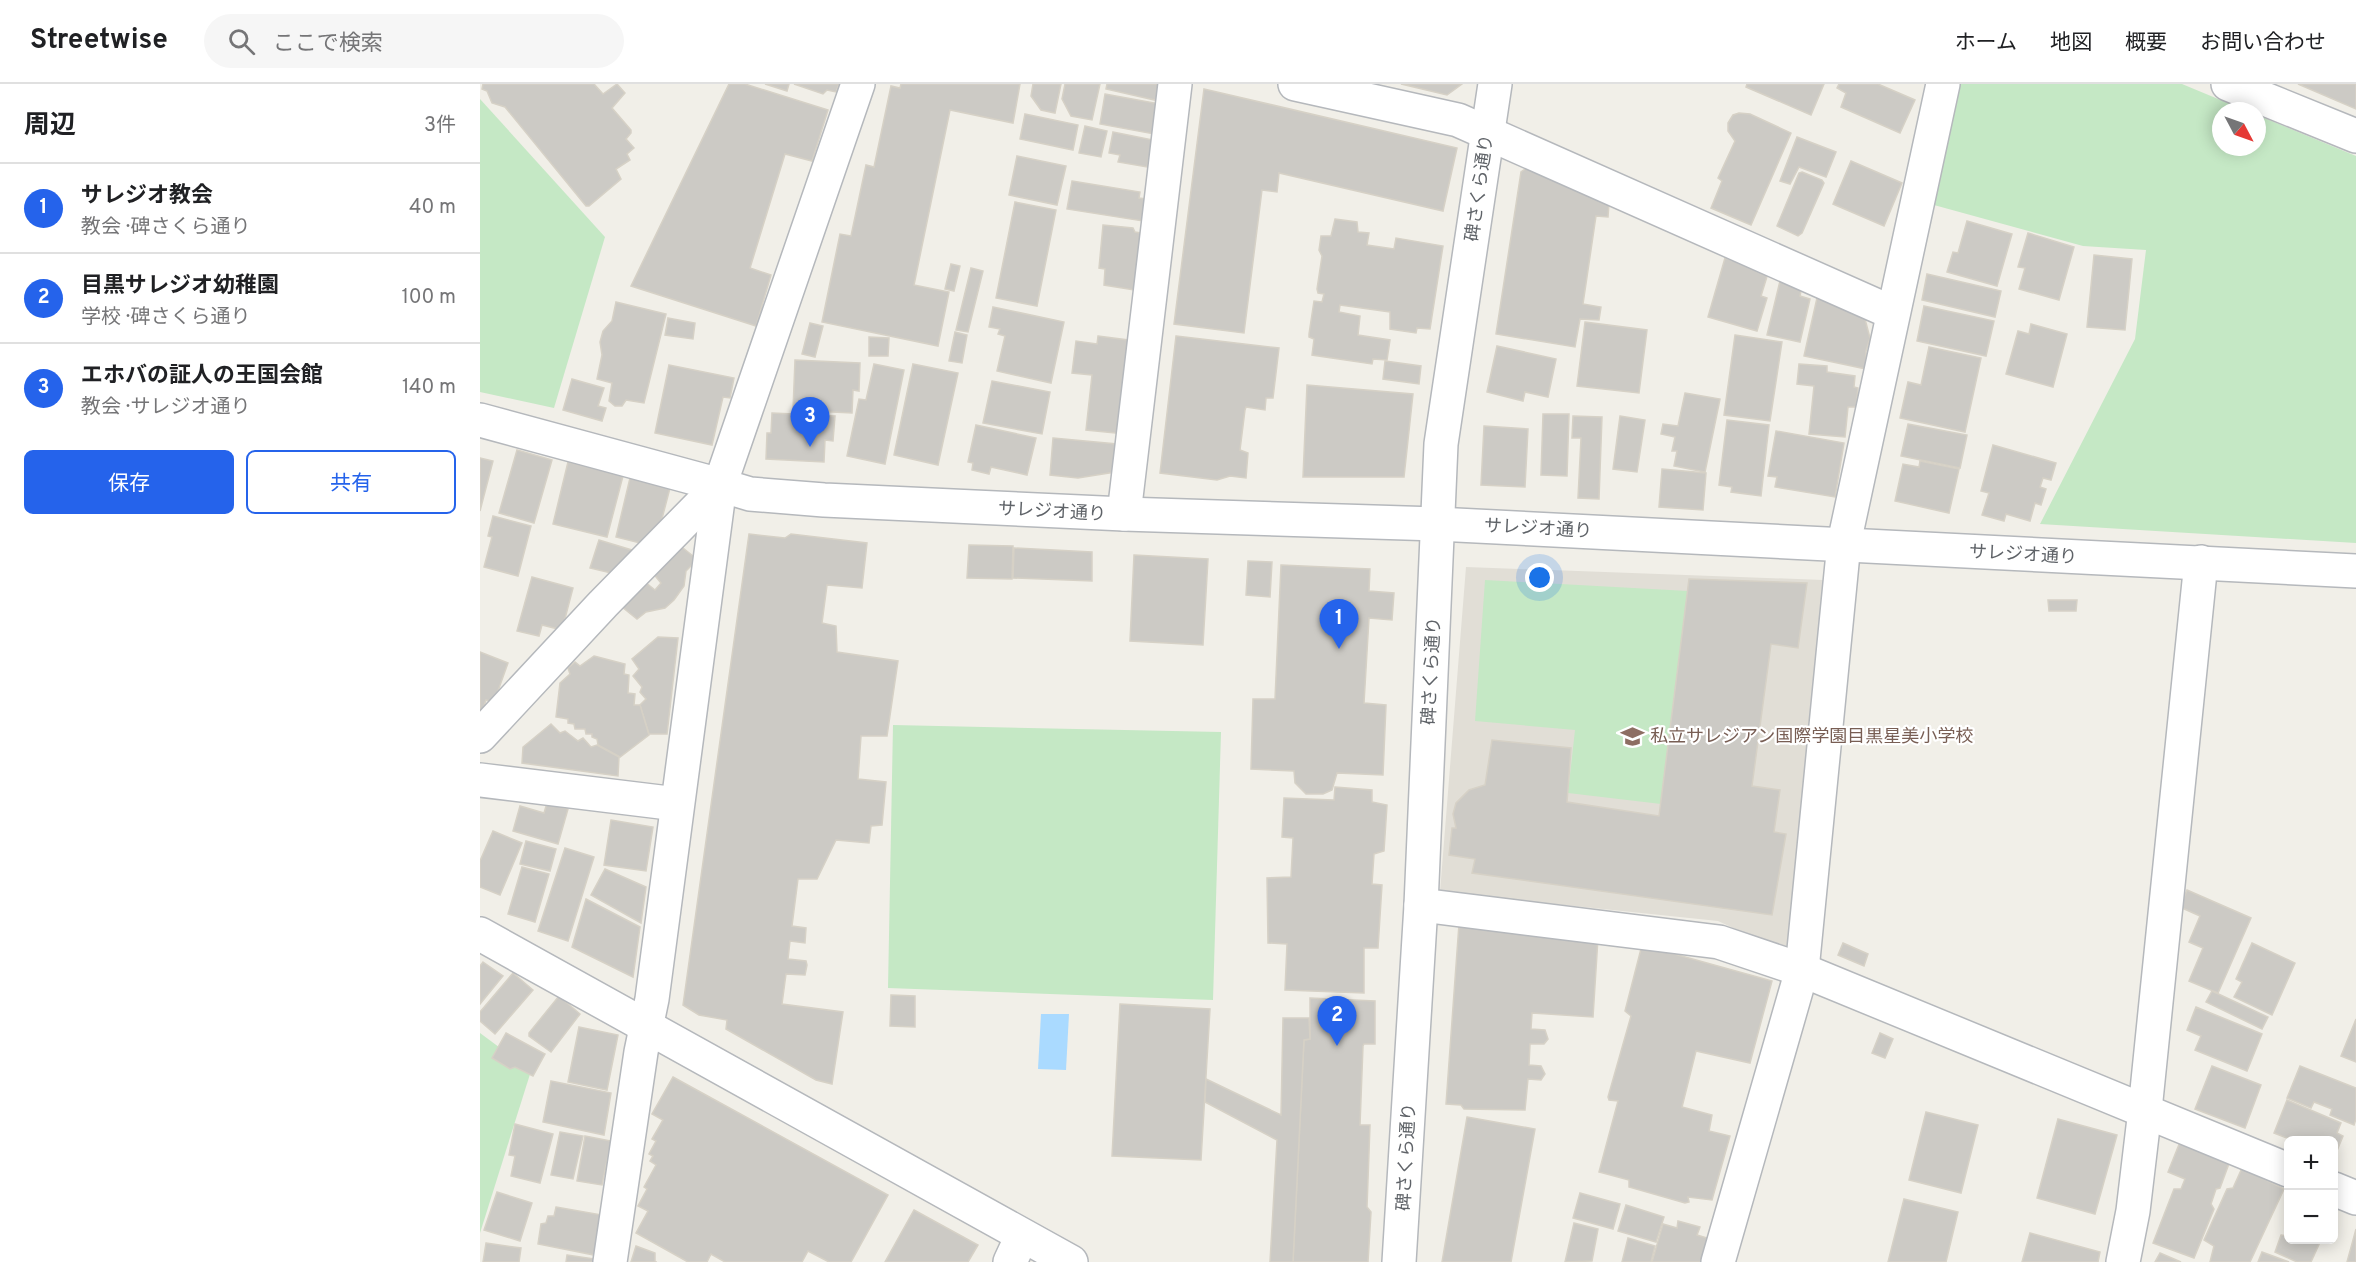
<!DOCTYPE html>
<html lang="ja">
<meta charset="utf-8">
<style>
:root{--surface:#fff;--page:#f6f6f6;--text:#202124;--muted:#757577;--line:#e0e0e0;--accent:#2563eb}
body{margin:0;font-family:Overpass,"Noto Sans JP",sans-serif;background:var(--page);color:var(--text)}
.controls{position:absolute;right:18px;bottom:18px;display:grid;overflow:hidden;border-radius:9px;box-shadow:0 3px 15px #0003}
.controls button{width:54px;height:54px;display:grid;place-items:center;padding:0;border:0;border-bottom:2px solid var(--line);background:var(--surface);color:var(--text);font:30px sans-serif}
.compass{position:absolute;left:1732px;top:18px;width:54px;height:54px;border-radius:50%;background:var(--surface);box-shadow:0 3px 15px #0003;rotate:131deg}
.you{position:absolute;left:1060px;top:494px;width:21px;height:21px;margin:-15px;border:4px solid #fff;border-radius:50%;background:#1a73e8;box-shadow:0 0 0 9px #1a73e833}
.badge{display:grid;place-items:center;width:39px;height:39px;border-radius:50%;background:var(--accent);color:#fff;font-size:20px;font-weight:700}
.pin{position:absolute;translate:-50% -50px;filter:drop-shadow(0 2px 3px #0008)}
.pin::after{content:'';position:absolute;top:32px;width:21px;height:18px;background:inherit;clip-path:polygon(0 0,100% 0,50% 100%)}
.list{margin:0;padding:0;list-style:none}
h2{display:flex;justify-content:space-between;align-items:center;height:78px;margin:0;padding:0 24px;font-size:26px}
h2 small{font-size:20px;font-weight:400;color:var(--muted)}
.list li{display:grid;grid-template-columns:39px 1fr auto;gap:18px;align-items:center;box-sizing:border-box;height:90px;padding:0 24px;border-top:2px solid var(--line)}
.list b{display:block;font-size:22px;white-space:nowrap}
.list p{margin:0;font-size:20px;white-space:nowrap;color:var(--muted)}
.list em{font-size:20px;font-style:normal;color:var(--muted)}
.actions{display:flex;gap:12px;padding:18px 24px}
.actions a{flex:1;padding:14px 0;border:2px solid var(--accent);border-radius:9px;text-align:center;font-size:21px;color:var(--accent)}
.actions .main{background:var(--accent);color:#fff}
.icon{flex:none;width:33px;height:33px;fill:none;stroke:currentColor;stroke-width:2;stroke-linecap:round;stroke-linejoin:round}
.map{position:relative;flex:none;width:1876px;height:1178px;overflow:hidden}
header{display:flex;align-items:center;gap:36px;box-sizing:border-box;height:84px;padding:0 30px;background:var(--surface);border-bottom:2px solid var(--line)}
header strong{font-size:28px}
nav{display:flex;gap:33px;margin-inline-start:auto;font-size:21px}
.search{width:420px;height:54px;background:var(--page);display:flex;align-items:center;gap:15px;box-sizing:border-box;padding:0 21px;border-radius:33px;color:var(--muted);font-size:22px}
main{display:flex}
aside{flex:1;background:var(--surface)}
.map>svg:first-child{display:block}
.education{fill:#e1ded6}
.green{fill:#c5e8c5}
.water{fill:#aadaff}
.building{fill:#cccac5;stroke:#d6d1c6;stroke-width:1.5}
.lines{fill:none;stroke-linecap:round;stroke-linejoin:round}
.minor-casing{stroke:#b5b8bc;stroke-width:36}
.tertiary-casing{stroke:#b5b8bc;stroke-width:36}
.minor{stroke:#fff;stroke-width:33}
.tertiary{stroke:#fff;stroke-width:33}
.labels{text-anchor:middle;stroke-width:4.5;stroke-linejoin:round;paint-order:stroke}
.street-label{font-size:18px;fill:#5f6368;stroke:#fff}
.education-label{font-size:18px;fill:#785e54;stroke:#fff;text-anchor:start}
</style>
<header>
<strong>Streetwise</strong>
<div class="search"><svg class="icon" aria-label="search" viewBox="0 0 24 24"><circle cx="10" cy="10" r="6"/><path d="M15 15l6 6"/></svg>ここで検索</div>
<nav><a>ホーム</a><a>地図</a><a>概要</a><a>お問い合わせ</a></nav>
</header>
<main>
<aside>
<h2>周辺<small>3件</small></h2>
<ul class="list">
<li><span class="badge">1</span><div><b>サレジオ教会</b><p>教会 · 碑さくら通り</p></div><em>40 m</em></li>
<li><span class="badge">2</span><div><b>目黒サレジオ幼稚園</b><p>学校 · 碑さくら通り</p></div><em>100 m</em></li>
<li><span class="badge">3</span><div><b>エホバの証人の王国会館</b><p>教会 · サレジオ通り</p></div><em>140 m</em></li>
</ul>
<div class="actions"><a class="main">保存</a><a>共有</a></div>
</aside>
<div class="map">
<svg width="1876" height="1178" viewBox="0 0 1876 1178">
<rect width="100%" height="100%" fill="#f1efe8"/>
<polygon class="education" points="986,483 1343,496 1315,872 1238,837 960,808"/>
<g class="green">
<polygon points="1473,0 1702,0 1767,27 1741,27 1741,63 1777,63 1777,31 1876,72 1876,459 1560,440 1655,255 1666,166 1603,162 1443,118"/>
<polygon points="0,15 125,153 74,324 0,308"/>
<polygon points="1005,496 1208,507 1181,720 1088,709 1095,646 995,637"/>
<polygon points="413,641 741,648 733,916 408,904"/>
<polygon points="0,949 51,987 0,1149"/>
</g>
<polygon class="water" points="561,930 589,930 586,986 558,985"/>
<g class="building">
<polygon points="3,0 114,0 123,10 137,0 145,9 132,24 151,46 151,49 146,55 154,64 147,70 150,76 136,85 141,95 109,122 106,122 25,23 12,19 7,7 2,5"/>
<polygon points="249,0 265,0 348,26 332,77 305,70 270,184 291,191 276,242 151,202"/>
<polygon points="285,0 309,0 307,7"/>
<polygon points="314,0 359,0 356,8 347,6 343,10"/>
<polygon points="421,0 540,0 533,39 470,26 434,201 469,208 458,262 342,238 360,150 371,152 386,81 394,83 411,2 420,4"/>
<polygon points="553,0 581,0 575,29 561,26 551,12"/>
<polygon points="585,0 620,0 612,36 591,32 582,15"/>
<polygon points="627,0 683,0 679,17 626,5"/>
<polygon points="921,0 982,0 967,11"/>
<polygon points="1267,0 1344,0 1331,31 1266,3"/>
<polygon points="1359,0 1398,0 1435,16 1420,49 1361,23 1366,9 1357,4"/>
<polygon points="1818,0 1876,0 1876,25"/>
<polygon points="724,5 977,64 963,127 799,89 797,108 782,106 764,249 694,240"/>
<polygon points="625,10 680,20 674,50 620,40"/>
<polygon points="1259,29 1270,30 1311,49 1271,141 1231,124 1242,97 1238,94 1255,57 1248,47 1248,39 1253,31"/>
<polygon points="545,30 598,41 593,66 540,55"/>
<polygon points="605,42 627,47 621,73 599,69"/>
<polygon points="633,48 673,56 667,83 638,78 640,71 629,69"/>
<polygon points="1317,53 1356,68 1346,93 1319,83 1310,100 1300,97"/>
<polygon points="537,72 586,82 577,121 529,111"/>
<polygon points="1371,77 1422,99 1404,142 1353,120"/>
<polygon points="1048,83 1129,119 1128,133 1116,132 1103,220 1121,223 1119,236 1100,235 1095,263 1016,250 1041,88"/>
<polygon points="1322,88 1342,96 1344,99 1322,149 1318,152 1297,142 1319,89"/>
<polygon points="592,97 660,108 659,114 666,115 663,137 587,125"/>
<polygon points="535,118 576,126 557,222 516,214"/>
<polygon points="855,135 877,138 878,148 889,149 887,161 914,165 916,154 963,162 950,245 937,244 936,249 910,245 910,228 860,221 859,228 880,232 878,251 910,256 907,276 893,275 892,280 832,271 834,255 829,253 829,250 834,217 842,218 844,210 838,209 837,205 842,172 839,166 841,152 851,152"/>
<polygon points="1487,137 1532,150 1517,202 1467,188 1473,168 1478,169"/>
<polygon points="623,141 653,144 655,148 668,150 654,206 624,201 625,185 619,184"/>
<polygon points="1548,149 1594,163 1579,216 1539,205 1545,184 1538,183"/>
<polygon points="1614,171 1652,175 1645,246 1607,243"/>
<polygon points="1245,174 1289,186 1281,212 1287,214 1277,247 1228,233"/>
<polygon points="471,180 480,182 474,207 465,205"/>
<polygon points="491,184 503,187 488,248 476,246"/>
<polygon points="1447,190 1521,207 1515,233 1442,216"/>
<polygon points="1300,197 1322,202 1320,212 1330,215 1320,258 1287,251"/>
<polygon points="1337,214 1370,223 1385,235 1390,254 1386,267 1386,285 1324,272"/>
<polygon points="136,218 186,230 164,319 146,316 142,322 135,322 129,317 132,299 117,295 122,271 120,258 123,247 132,237"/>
<polygon points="1444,222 1514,237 1506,272 1437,257"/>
<polygon points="513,223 584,238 571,299 517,287 525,252 518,250 520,245 509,243"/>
<polygon points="188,234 215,239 213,255 185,251"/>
<polygon points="1105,238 1167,246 1159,309 1097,302"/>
<polygon points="330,239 343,242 335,273 322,270"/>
<polygon points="1551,240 1587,250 1573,303 1526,290 1538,247 1549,250"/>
<polygon points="475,248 487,251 482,279 469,277"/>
<polygon points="1255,251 1302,258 1290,337 1244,331"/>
<polygon points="618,252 656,257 645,350 606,346 612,291 592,289 596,257 617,260"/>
<polygon points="696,252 799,264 793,314 786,314 785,326 766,323 765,326 760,366 768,369 766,394 750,392 737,396 680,389"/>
<polygon points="389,253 409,254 408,272 389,272"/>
<polygon points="1017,262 1076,275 1068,313 1045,308 1043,317 1007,308"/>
<polygon points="1449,263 1501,274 1485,348 1420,334 1428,298 1441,301"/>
<polygon points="315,276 380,279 379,307 373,306 372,329 313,326"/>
<polygon points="905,277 941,282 939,300 903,295"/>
<polygon points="394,280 424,286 405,380 367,372 379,315 386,316"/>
<polygon points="433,280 478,289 458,381 414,371"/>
<polygon points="1319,280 1347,282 1347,288 1375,292 1374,303 1378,304 1376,323 1368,323 1365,353 1329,350 1334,302 1317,300"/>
<polygon points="189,281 254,294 250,314 243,313 232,361 175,349"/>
<polygon points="92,295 124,304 118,322 126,324 122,337 83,326"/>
<polygon points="512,297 570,308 562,350 503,339"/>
<polygon points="827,301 933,310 924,393 823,393"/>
<polygon points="1205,309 1240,315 1225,388 1194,382 1197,367 1192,367 1195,353 1181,350 1183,340 1198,342"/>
<polygon points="292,329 355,332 353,357 345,356 344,378 286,375 287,349 291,349"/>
<polygon points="1063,330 1089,330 1087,392 1061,391"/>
<polygon points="1093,332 1122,333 1119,415 1098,414 1101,354 1092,354"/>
<polygon points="1140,332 1165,336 1157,388 1133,385"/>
<polygon points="1247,336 1289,341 1281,412 1251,408 1252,403 1239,401"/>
<polygon points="1428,340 1487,351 1480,384 1421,372"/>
<polygon points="496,341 556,354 547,391 511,383 509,390 492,386 493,379 488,378"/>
<polygon points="1004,342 1048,345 1045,403 1001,401"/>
<polygon points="1296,347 1364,359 1355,413 1295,403 1297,393 1288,392"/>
<polygon points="573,354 637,360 635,388 598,394 570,391"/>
<polygon points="1513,361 1576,379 1571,396 1563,394 1560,403 1566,405 1561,421 1555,419 1550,437 1526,430 1524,437 1502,431 1509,409 1501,407"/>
<polygon points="37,366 72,376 54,439 19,429"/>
<polygon points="0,374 13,377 0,427"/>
<polygon points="1440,377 1479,385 1469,429 1415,417 1423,380 1439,383"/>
<polygon points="88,378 143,392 127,453 73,440"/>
<polygon points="1182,385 1226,389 1223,426 1179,423"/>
<polygon points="150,394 190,404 178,450 168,461 136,453"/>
<polygon points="13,432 51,442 38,492 4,483 12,453 8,452"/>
<polygon points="269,450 305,454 311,450 387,459 382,504 347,501 342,539 356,542 357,568 418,577 407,652 381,652 378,695 406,698 402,741 391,742 389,759 356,756 337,795 318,795 312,842 326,844 325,859 310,857 308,875 326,877 327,881 325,891 306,890 302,920 363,928 352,1000 336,996 246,945 247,936 219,931 203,921"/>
<polygon points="119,456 155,467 135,490 110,484"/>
<polygon points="198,460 213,472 212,481 206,487 204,502 194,516 185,524 166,528 157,535 142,523 165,498 175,506 181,499 172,488"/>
<polygon points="489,461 533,462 532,495 487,494"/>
<polygon points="534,464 612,468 612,497 533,494"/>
<polygon points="654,471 728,475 723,561 650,557"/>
<polygon points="768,477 792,478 790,513 766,511"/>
<polygon points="801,481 890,485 889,507 914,509 912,536 889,534 884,619 906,621 903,691 857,689 852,706 843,710 826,710 815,699 814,687 771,685 773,615 795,615"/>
<polygon points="52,493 93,504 82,546 62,541 59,552 37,547"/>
<polygon points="1209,495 1327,499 1318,564 1291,560 1272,702 1300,706 1294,748 1306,750 1292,831 992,789 995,775 969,771 972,744 976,744 973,730 976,719 989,706 1005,701 1012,656 1091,664 1087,718 1179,732"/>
<polygon points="1568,516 1597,516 1596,527 1569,527"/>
<polygon points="178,553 198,554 187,650 169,650 160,621 166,615 160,608 162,603 153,592 159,585 152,575"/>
<polygon points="0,568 28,579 14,618 6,616 0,634"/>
<polygon points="114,572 145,580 144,590 149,591 148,609 155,610 154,621 160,621 169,651 140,673 118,661 117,655 112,653 112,650 106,650 105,645 95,645 94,640 88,639 88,635 76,633 80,599 90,590 88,584 95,578 100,582"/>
<polygon points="71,640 80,649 85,647 98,657 103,654 111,663 117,661 139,673 138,692 42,679 43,663"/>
<polygon points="855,703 892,706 892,718 907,721 904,767 894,770 892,800 902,801 898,864 884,864 884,909 805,906 807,860 788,859 787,794 811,793 813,754 802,753 804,714 854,716"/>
<polygon points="67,719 88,725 78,760 33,747 40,722 64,729"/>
<polygon points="131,736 173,743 166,787 124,781"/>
<polygon points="13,747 42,759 20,811 0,803 0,777"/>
<polygon points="46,757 76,765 70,787 40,780"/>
<polygon points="85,764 114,773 88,857 58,847"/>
<polygon points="42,783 69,790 55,838 28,830"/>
<polygon points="125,785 166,803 161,839 111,811"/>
<polygon points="1707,806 1771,834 1738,909 1709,897 1723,864 1709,858 1720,832 1700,823"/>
<polygon points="106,815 160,843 153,893 92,863"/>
<polygon points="979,840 1118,854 1113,933 1052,929 1051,945 1065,946 1068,955 1064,960 1050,960 1049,981 1061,982 1065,990 1061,996 1048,995 1045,1026 984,1025 981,1021 966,1020"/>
<polygon points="1363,859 1388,870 1384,882 1358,871"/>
<polygon points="1772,859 1815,879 1792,931 1754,913 1762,898 1756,895"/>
<polygon points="1162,861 1292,897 1270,979 1216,967 1202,1023 1232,1031 1229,1047 1250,1052 1232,1116 1208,1113 1209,1118 1205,1119 1149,1103 1149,1096 1119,1088 1138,1017 1129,1016 1128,1013 1151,932 1145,927"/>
<polygon points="3,878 23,892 0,920 0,882"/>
<polygon points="33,889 53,906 15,950 0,937 0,928"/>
<polygon points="1732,907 1788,933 1782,945 1726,918"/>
<polygon points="411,911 435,912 435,943 410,942"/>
<polygon points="79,912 100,930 71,968 49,952 49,949"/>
<polygon points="830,914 895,917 895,960 884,960 883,962 880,1041 890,1041 887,1123 891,1128 888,1178 813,1178 824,956 830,955"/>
<polygon points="640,920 730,925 721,1076 632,1072"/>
<polygon points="1716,923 1782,950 1767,987 1715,966 1721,952 1707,946"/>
<polygon points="803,934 829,934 830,955 824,956 813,1178 790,1178 797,1056 725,1018 726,995 801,1031"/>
<polygon points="1876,935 1876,978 1861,972"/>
<polygon points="99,943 138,951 127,1006 88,998"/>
<polygon points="26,949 65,970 53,992 35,983 30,985 12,974"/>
<polygon points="1400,949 1413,955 1405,974 1392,969"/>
<polygon points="1732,982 1781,1001 1765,1044 1715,1025"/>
<polygon points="1820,982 1876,1004 1876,1035 1874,1041 1850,1031 1852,1025 1834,1018 1831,1024 1807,1014"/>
<polygon points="193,993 408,1111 371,1178 349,1178 328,1167 322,1178 245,1178 231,1170 227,1178 208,1178 156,1149 168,1127 158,1122 167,1105 164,1103 176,1081 170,1077 173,1072 169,1070 176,1057 172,1055 183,1036 172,1030"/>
<polygon points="71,997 131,1009 124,1051 63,1038"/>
<polygon points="1807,1016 1861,1039 1857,1049 1863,1052 1854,1074 1854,1056 1812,1056 1794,1049"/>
<polygon points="1446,1028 1498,1041 1481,1109 1429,1096"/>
<polygon points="987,1033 1055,1045 1031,1178 962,1178"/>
<polygon points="1578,1035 1637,1051 1615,1130 1557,1114"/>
<polygon points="35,1040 73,1050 60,1099 31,1092 35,1072 29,1071"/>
<polygon points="80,1048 103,1052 93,1095 71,1091"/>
<polygon points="105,1052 131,1057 122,1101 97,1097"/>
<polygon points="1700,1058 1750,1077 1740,1104 1736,1105 1731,1120 1734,1125 1714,1174 1673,1159 1694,1105 1701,1105 1705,1095 1688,1088"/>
<polygon points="1762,1084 1804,1105 1770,1178 1730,1178 1734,1162 1724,1156 1747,1105 1753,1104"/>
<polygon points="17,1108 52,1119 40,1157 4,1146"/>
<polygon points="1100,1109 1140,1120 1133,1145 1093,1134"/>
<polygon points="1424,1115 1478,1128 1466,1178 1408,1178"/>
<polygon points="1146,1121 1184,1133 1176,1158 1138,1147"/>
<polygon points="76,1123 122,1131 114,1171 58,1160 61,1140 66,1139 68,1132 74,1132"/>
<polygon points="434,1126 498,1161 488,1178 405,1178"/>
<polygon points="1198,1137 1220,1143 1217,1151 1227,1154 1221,1178 1172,1178 1183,1140 1197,1144"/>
<polygon points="1094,1139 1118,1145 1112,1177 1085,1178"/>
<polygon points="1876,1145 1876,1178 1867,1178"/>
<polygon points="1550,1149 1620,1168 1618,1178 1542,1178"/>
<polygon points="1801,1151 1808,1152 1808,1156 1841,1156 1831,1178 1817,1178 1795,1168"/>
<polygon points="1148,1154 1175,1162 1171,1178 1142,1178"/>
<polygon points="6,1159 41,1164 39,1178 3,1178"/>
<polygon points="156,1162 175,1169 175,1178 177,1178 151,1178"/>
<polygon points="1782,1168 1809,1178 1778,1178"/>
<polygon points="1680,1169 1701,1178 1675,1178"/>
<polygon points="87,1171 115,1175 114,1178 86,1178"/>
</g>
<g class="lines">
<defs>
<g id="minor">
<polyline points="815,0 978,36 1413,229"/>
<polyline points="1748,0 1876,52"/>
<polyline points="0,336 240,401"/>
<polyline points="644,430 695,0"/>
<polyline points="0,652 123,520 240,401"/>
<polyline points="0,696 197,720"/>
<polyline points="941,821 1239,858 1322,886 1808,1086"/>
<polyline points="1854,1105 1876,1114"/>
<polyline points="130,1178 161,968 172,915 240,401 378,0"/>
<polyline points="530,1178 542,1152"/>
<polyline points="1238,1178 1322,886 1364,459 1463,0"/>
<polyline points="1643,1178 1653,1127 1665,1026 1721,478"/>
</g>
<g id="tertiary">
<polyline points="240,401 270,410 344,416 644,430 957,440 1876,487"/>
<polyline points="0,850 591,1178"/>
<polyline points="919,1178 941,821 961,360 1015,0"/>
</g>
</defs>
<use href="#minor" class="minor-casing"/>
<use href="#tertiary" class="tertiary-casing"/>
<use href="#minor" class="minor"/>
<use href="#tertiary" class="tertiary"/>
</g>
<defs>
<symbol id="school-bare" viewBox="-9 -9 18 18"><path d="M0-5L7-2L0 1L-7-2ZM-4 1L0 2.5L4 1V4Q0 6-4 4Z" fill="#8d6e63" stroke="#fff" stroke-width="2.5" paint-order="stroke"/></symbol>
</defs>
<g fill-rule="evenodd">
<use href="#school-bare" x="1136" y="636" width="33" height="33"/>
</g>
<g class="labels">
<g class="street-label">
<text transform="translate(999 104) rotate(-82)" y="6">碑さくら通り</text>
<text transform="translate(572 427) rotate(3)" y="6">サレジオ通り</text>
<text transform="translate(1058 444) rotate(3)" y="6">サレジオ通り</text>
<text transform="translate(1543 470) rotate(3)" y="6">サレジオ通り</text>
<text transform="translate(951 587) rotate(-87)" y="6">碑さくら通り</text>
<text transform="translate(926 1073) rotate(-87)" y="6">碑さくら通り</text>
</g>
<g class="education-label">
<text x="1170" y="658">私立サレジアン国際学園目黒星美小学校</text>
</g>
</g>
</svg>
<div class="controls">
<button>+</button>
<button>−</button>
</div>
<svg class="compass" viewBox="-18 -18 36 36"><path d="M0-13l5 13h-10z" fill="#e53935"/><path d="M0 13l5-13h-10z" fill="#757577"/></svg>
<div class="you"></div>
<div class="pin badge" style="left:859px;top:565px">1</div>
<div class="pin badge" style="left:857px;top:962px">2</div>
<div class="pin badge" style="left:330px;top:363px">3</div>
</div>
</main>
